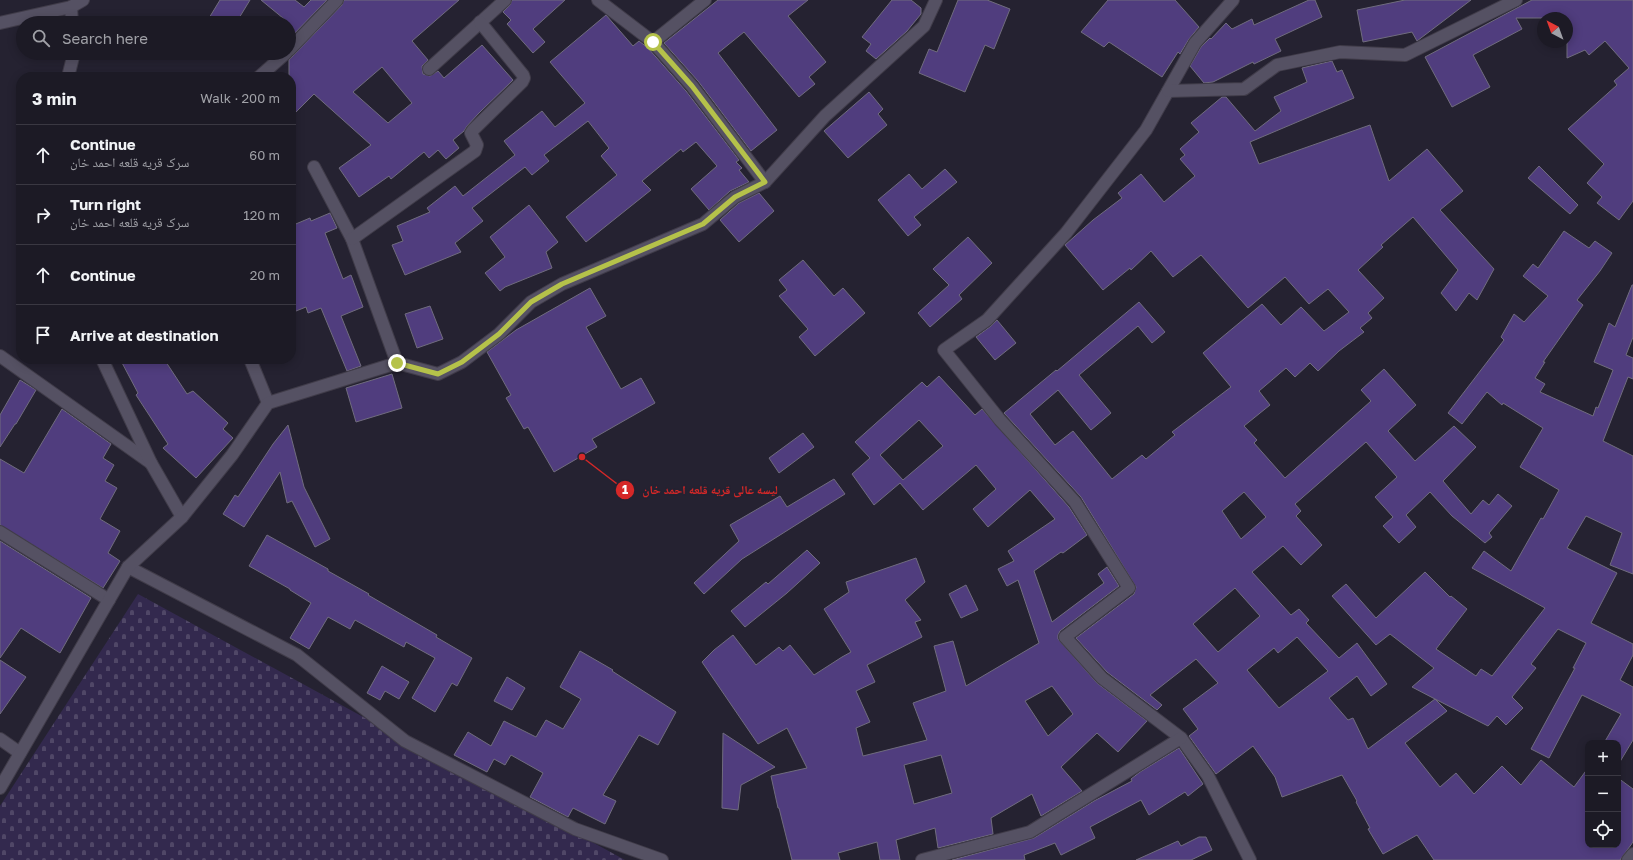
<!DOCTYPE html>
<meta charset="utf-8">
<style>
:root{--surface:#1c1a25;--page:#292732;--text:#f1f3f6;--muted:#a0a1a7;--line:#3a3842}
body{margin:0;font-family:"Golos Text","Noto Naskh Arabic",sans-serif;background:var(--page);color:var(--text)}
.controls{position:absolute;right:12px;bottom:12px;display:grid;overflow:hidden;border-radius:8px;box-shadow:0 2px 10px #0003}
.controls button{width:36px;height:36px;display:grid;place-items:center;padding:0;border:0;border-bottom:1px solid var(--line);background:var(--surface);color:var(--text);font:20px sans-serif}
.compass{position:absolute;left:1537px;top:12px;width:36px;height:36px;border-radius:50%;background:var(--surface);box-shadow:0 2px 10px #0003;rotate:319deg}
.stop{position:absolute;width:12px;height:12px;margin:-9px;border:3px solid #b5c24a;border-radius:50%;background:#fff}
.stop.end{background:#b5c24a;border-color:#fff;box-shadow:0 1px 4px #0008}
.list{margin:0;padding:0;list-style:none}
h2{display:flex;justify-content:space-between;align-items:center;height:52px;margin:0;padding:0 16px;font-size:17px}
h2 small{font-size:13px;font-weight:400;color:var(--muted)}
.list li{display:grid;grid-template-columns:26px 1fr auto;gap:12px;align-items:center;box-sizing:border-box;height:60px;padding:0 16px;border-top:1px solid var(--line)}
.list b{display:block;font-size:15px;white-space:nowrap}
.list p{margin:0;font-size:13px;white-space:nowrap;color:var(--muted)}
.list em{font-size:13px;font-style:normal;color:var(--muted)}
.icon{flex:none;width:22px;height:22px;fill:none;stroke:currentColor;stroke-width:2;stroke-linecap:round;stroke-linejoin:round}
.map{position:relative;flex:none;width:1633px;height:860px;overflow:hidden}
.search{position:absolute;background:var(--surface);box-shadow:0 2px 10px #0003;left:16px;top:16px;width:280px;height:44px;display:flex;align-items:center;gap:10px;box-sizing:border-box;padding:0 14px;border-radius:22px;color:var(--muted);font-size:15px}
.panel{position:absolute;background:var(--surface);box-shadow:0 2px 10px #0003;left:16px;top:72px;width:280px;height:292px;border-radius:16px}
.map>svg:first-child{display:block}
.cemetery{fill:url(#cemetery-stones)}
.building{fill:#503d7e;stroke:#706c7e;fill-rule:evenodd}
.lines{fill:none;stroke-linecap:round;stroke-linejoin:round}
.minor-casing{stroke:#403c49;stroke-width:14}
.minor{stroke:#555163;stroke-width:12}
.route{stroke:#b5c24a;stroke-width:5}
.leader{fill:none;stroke:#d62828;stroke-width:1.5}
.callout-dot{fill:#d62828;stroke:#252231;stroke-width:1.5}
.mark-label{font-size:12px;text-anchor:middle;font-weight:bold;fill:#fff}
.callout-label{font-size:12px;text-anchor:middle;font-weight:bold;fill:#d62828;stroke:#252231;stroke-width:3;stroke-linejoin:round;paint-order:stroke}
</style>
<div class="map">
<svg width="1633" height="860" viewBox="0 0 1633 860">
<defs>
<pattern id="cemetery-stones" width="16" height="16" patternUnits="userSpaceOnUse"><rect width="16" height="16" fill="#33294e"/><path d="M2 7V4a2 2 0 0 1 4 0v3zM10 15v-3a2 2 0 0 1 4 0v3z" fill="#504767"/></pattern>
</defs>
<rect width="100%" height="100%" fill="#252231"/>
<polygon class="cemetery" points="138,594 625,860 0,860 0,806"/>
<g class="building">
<polygon points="220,0 250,0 236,23 206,23"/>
<polygon points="261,0 295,0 304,7 311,0 327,0 289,39 289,23"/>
<path d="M 344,0 L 459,0 L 412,41 L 428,60 L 422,66 L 423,74 L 430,76 L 438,71 L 444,78 L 482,45 L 513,80 L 479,113 L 467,126 L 464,131 L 453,140 L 459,148 L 446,159 L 438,150 L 429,158 L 424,152 L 391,179 L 389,176 L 359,197 L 339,168 L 371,145 L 314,94 L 291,117 L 291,77 L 289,76 L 289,60 L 342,5 ZM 382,67 L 412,103 L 388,123 L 353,92 Z"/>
<polygon points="512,0 565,0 533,29 545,42 533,53 507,24 511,20 503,12 510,5"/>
<polygon points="718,0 808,0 788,16 826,62 809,77 815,84 799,97 744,32 718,53 777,130 751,151 698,81 664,43"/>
<polygon points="892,0 911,0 921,8 921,14 907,31 876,59 866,51 871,44 862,37"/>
<polygon points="958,0 987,0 1010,9 994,49 985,45 965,92 919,73 929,49 937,52"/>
<polygon points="1108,0 1175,0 1199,27 1189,39 1180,54 1178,52 1162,77 1109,42 1104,47 1081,32"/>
<polygon points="1309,0 1315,0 1322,17 1275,39 1281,51 1254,64 1253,62 1213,82 1204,83 1190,66 1201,47 1210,38 1211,39 1226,23 1232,29 1252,19 1254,25"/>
<polygon points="1405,0 1471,0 1417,41 1412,32 1363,42 1357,10"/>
<polygon points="1532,0 1633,0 1633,201 1619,220 1597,203 1602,197 1587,183 1604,164 1568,129 1617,85 1614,81 1629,68 1605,41 1589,55 1585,50 1567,58 1567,18 1516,18 1522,29 1473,55 1490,87 1452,107 1425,57"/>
<polygon points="606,15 633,46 639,41 648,48 686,91 739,160 736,162 742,168 739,170 749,182 730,191 709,210 691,189 717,166 696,142 683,152 681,149 642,181 651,190 586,242 566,217 617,175 601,156 609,148 588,121 544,155 549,161 532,175 525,167 472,208 483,221 455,243 461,252 405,275 392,245 403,241 397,226 430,212 427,208 455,186 463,196 515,155 504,141 542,111 555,127 585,103 550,62"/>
<path d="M 1332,61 L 1337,72 L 1342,70 L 1354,98 L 1250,142 L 1259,164 L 1370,125 L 1389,181 L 1427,149 L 1463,191 L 1440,210 L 1494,269 L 1477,300 L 1469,293 L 1456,311 L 1441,293 L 1458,270 L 1413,217 L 1381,245 L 1383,247 L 1358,270 L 1384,298 L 1368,313 L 1372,318 L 1360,328 L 1364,332 L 1339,351 L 1318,371 L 1310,363 L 1295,377 L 1286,368 L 1259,391 L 1270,405 L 1244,426 L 1257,440 L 1254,443 L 1285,478 L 1371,401 L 1361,390 L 1384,369 L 1416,405 L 1388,431 L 1415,461 L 1454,426 L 1476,447 L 1443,481 L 1471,514 L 1483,500 L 1489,505 L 1498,494 L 1512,506 L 1489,533 L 1492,537 L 1485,543 L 1452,516 L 1430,492 L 1406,515 L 1416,527 L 1399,543 L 1383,526 L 1393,517 L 1375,497 L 1397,477 L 1366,442 L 1295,504 L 1301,511 L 1296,516 L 1322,545 L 1301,565 L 1283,546 L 1252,572 L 1291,615 L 1299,609 L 1309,620 L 1306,623 L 1339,658 L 1357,643 L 1387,684 L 1371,696 L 1357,676 L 1329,698 L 1348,720 L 1353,718 L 1368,749 L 1435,699 L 1412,687 L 1434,668 L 1390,634 L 1376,645 L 1332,596 L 1346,584 L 1376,618 L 1425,572 L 1450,597 L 1451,596 L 1467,609 L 1436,649 L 1476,676 L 1481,669 L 1492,676 L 1545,608 L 1472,568 L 1484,551 L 1511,571 L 1541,518 L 1543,519 L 1559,490 L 1520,467 L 1543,428 L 1503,403 L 1502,405 L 1487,392 L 1462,424 L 1448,413 L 1504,340 L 1501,337 L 1514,314 L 1524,322 L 1548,296 L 1523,276 L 1533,264 L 1538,268 L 1564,231 L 1589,248 L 1595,241 L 1612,253 L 1600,271 L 1577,300 L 1583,305 L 1543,362 L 1545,362 L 1535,378 L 1545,384 L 1540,392 L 1593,416 L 1596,407 L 1598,408 L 1613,370 L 1594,362 L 1609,323 L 1615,327 L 1632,285 L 1633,285 L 1633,337 L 1626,355 L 1633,358 L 1633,379 L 1628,377 L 1603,441 L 1633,456 L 1633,574 L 1610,565 L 1622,533 L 1586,516 L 1567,548 L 1617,573 L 1591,623 L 1633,644 L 1633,655 L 1620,680 L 1633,687 L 1633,740 L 1618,765 L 1618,743 L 1604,743 L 1621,714 L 1582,695 L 1549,758 L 1531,749 L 1575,668 L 1573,668 L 1586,643 L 1558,629 L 1531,664 L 1536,668 L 1512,697 L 1523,708 L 1506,725 L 1497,716 L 1488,726 L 1435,699 L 1447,711 L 1405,743 L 1440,787 L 1456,773 L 1474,794 L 1502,766 L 1521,785 L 1541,760 L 1574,787 L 1588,768 L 1588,845 L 1618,845 L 1618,778 L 1633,789 L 1633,842 L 1620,860 L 1434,860 L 1417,835 L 1383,854 L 1368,829 L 1370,828 L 1356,802 L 1357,801 L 1342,775 L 1282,797 L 1275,777 L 1253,746 L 1216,774 L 1189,736 L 1198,729 L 1183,709 L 1218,683 L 1196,659 L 1150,695 L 1162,705 L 1157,710 L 1107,672 L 1076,638 L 1134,594 L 1136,587 L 1081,497 L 1004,413 L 1056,370 L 1057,371 L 1139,302 L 1165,332 L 1152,343 L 1138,326 L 1079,375 L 1111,413 L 1091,430 L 1058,390 L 1030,414 L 1055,445 L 1073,431 L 1112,479 L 1142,455 L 1146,459 L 1175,435 L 1172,432 L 1231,387 L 1203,353 L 1262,304 L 1281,325 L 1301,307 L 1324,331 L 1349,312 L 1328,289 L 1309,304 L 1285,277 L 1248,308 L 1201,255 L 1173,277 L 1151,251 L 1131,270 L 1130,268 L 1103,290 L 1065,245 L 1093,220 L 1122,198 L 1118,193 L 1141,174 L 1164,202 L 1195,176 L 1180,159 L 1185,155 L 1180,149 L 1199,132 L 1191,123 L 1222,97 L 1226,97 L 1255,131 L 1281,111 L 1274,97 L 1307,82 L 1302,68 ZM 1244,492 L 1266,517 L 1241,539 L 1222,511 ZM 1235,588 L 1260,616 L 1218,652 L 1193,624 ZM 1297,637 L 1328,671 L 1279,708 L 1247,670 L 1274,648 L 1278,653 Z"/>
<polygon points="869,92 883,109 878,114 887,125 848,158 824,131"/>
<polygon points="1539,166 1578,205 1570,214 1528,178"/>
<polygon points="945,169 957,182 914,217 921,225 908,236 878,200 909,174 922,189"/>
<polygon points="759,193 774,211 739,242 720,220 739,203"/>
<polygon points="529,205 558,242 546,252 552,268 505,287 500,291 485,273 505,257 490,237"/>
<polygon points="330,213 337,228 325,233 343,279 351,275 363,307 341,316 361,366 347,371 321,308 308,313 306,307 291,313 291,226 310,218 311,221"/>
<polygon points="968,237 992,263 959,295 962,299 930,327 918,313 949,285 933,269"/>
<polygon points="803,260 834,296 843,288 865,313 815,356 799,337 808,329 779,296 787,290 779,280"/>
<polygon points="590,288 606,316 586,327 621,389 641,378 655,403 592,439 597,447 554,472 528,427 524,429 506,398 511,395 487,352 516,330"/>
<polygon points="430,306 443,339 417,348 405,314"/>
<polygon points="997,320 1016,343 995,360 976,337 991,326"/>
<polygon points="120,359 164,359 187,394 193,391 228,423 223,429 233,438 196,478 163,448 168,444 136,395 138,393"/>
<polygon points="392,374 402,408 356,422 346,388"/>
<path d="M 939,376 L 975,415 L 982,409 L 1069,507 L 1087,535 L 1063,553 L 1061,552 L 1034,571 L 1052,622 L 1104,583 L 1098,574 L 1107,567 L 1119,586 L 1060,631 L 1058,635 L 1058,639 L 1097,683 L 1147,721 L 1118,752 L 1097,733 L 1061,767 L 1082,791 L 1041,816 L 1032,794 L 991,818 L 993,834 L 938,848 L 935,828 L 896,840 L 900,860 L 880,860 L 877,842 L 838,853 L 840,860 L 792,860 L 779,808 L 778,808 L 771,776 L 807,768 L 787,728 L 758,744 L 702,662 L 714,650 L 733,635 L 756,665 L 779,647 L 783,651 L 790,645 L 814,675 L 842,657 L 851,652 L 824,609 L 849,592 L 846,582 L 916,558 L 925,582 L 905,600 L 921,620 L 915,622 L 922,637 L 867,665 L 875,682 L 856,691 L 870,722 L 856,728 L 863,756 L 927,740 L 913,703 L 946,691 L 934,646 L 953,641 L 966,686 L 1039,643 L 1018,580 L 1007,586 L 998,569 L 1014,561 L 1008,551 L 1055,519 L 1030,490 L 988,527 L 973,509 L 996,489 L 976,465 L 923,510 L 900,483 L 874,505 L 852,474 L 870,458 L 855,442 L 922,382 L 927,387 ZM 919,420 L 943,446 L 903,480 L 880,455 ZM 1052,686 L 1073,714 L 1048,736 L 1025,701 ZM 941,755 L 952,793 L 914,804 L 904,765 Z"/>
<polygon points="20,380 36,390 16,424 15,424 0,447 0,415"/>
<polygon points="62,409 111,444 103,458 114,465 105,481 117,488 100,519 120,531 108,553 120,561 103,588 0,525 0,459 24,473"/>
<polygon points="288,425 304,487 330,539 315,547 292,501 287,503 280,472 244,527 223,514 235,495 238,497 273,444"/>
<polygon points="803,433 814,447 779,473 769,458"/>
<polygon points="834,479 845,494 742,559 704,594 694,583 739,541 730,525 780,496 787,507"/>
<polygon points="267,535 328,569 328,571 369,594 368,595 437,635 436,637 472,658 457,686 452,683 435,712 412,698 435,658 406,642 404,647 355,620 350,629 328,617 309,649 290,638 311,603 290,590 290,589 249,566"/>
<polygon points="0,541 91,598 60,653 21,628 0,658"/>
<polygon points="807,550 820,563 787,593 745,627 731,611 766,582 768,584"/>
<polygon points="966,585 978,610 961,618 949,594"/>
<polygon points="580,651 613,670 612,671 676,712 658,745 639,735 603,795 616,801 605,824 573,808 568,817 530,797 543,773 511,755 505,765 494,759 487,772 454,755 468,732 491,746 504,721 536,737 546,720 563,729 581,699 560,687"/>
<polygon points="0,660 26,677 0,714"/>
<polygon points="382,666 409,682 399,699 385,691 380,700 367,693"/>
<polygon points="507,677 525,688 512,710 494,701"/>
<polygon points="723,733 775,767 741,785 738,810 722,808"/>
<polygon points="1179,748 1203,784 1188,796 1185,792 1149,815 1141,800 1090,827 1095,838 1061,855 1055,843 1024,855 1025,860 952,860 1034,838 1094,801 1132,781 1131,779 1140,772"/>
<polygon points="1199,837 1206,837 1212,850 1191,860 1136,860 1178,841 1181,846"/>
</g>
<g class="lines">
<defs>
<g id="minor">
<polyline points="1233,0 1195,43 1146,130 1066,233 987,320 944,350 1000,420 1075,502 1129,588 1065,637 1102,678 1181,738 1208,776 1250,860"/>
<polyline points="71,7 72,23"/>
<polyline points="0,23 71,7 83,0"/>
<polyline points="653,42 705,0"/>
<polyline points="289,50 337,0"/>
<polyline points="429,69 505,0"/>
<polyline points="68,77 74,53"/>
<polyline points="259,77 286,53"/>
<polyline points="1168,91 1244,89 1277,65 1340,52 1405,55 1516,0"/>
<polyline points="314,167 352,239 397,363"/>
<polyline points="765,182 825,116 924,26 936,0"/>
<polyline points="352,239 475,151 477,145 471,133 473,130 522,82 524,78 523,75 480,22"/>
<polyline points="0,356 151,463"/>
<polyline points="102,359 151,463 182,517"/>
<polyline points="250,359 268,403"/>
<polyline points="0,532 109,600"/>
<polyline points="128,567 297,655 405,741 575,829 662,860"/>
<polyline points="0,739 20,753"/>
<polyline points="0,788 128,567 182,517 232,455 268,403 397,363 438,374 462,362 499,334 531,302 562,284 703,224 735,197 765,182 692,86 653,42 598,0"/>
<polyline points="922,860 1030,832 1181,738"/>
<polyline points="1628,860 1633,854"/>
</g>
</defs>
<use href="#minor" class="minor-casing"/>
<use href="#minor" class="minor"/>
</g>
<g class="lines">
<polyline class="route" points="397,363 438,374 462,362 499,334 531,302 562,284 703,224 735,197 765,182 692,86 653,42"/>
</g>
<path class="leader" d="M582 457L625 490"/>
<g class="callout-dot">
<circle cx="582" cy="457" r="4"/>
<circle cx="625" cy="490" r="10"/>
</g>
<g class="mark-label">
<text x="625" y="494">1</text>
</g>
<g class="callout-label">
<text x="710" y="494">لیسه عالی قریه قلعه احمد خان</text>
</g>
</svg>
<div class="controls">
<button>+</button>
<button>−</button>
<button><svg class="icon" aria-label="locate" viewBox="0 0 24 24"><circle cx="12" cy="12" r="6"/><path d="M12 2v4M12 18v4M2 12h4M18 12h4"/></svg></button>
</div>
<svg class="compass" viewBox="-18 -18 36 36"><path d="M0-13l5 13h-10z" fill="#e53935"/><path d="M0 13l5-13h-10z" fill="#a0a1a7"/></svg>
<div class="stop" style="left:653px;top:42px"></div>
<div class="stop end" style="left:397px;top:363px"></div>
<div class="search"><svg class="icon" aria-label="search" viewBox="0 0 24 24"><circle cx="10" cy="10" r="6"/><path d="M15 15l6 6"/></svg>Search here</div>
<section class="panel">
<h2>3 min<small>Walk · 200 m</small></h2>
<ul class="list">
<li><svg class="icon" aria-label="ahead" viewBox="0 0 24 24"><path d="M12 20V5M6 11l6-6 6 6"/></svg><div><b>Continue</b><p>سرک قریه قلعه احمد خان</p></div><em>60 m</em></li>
<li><svg class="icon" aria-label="right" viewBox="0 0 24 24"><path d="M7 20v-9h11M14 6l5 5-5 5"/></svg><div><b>Turn right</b><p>سرک قریه قلعه احمد خان</p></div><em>120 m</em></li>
<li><svg class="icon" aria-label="ahead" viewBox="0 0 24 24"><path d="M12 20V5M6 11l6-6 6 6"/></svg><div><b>Continue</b></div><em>20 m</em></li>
<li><svg class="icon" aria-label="arrive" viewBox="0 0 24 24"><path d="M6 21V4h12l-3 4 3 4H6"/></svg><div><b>Arrive at destination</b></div></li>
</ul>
</section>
</div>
